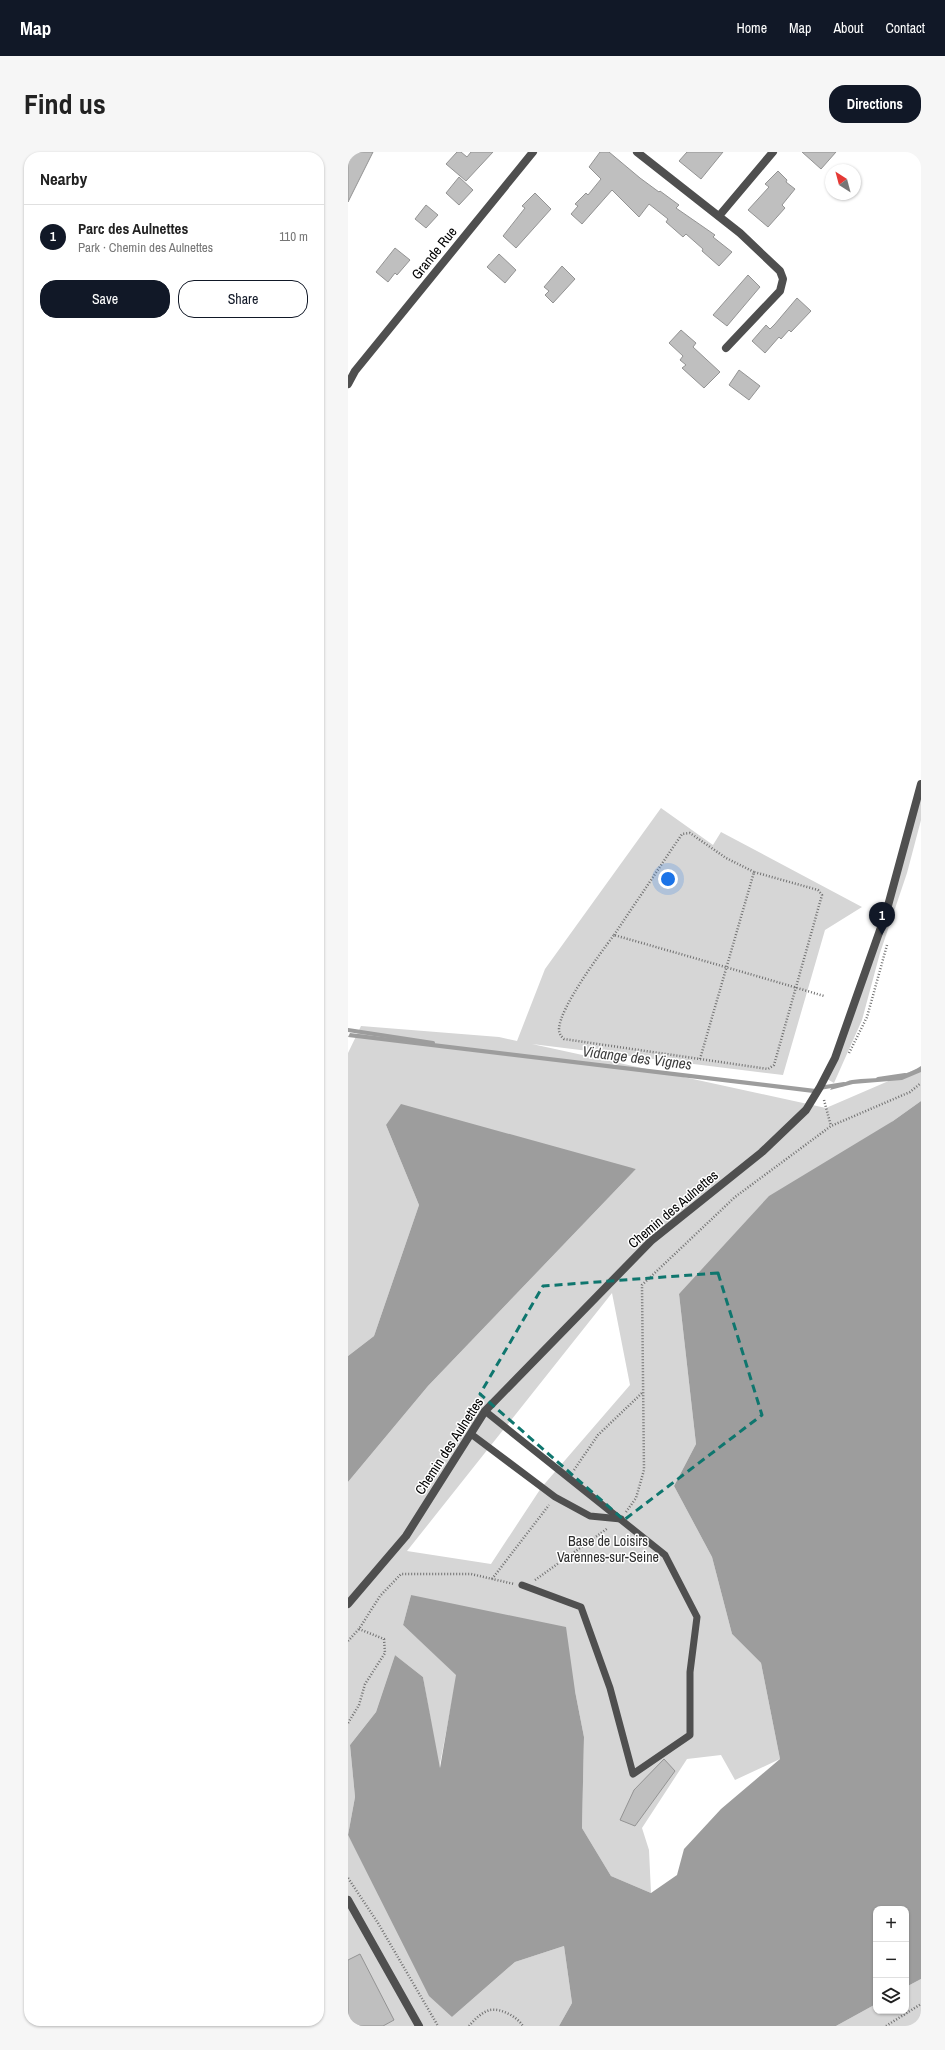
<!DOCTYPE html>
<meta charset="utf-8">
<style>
:root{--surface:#fff;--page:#f6f6f6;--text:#222;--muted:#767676;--line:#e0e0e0;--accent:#111827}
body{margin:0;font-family:"Archivo Narrow",sans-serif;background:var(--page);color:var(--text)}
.controls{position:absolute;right:12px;bottom:12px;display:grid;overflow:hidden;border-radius:8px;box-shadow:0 1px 3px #0004}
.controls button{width:36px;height:36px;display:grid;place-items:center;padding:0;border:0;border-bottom:1px solid var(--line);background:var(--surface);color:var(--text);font:20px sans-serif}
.compass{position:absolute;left:477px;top:12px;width:36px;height:36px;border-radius:50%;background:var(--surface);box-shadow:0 1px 3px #0004;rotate:324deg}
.you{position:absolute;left:320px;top:727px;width:14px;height:14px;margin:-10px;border:3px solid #fff;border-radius:50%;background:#1a73e8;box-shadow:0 0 0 6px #1a73e833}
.badge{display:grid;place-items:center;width:26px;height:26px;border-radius:50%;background:var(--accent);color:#fff;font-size:13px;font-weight:700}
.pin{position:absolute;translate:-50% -33px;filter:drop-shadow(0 1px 2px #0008)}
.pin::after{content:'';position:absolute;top:21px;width:14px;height:12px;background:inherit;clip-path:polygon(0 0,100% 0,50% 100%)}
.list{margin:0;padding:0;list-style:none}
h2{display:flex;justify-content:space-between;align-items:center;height:52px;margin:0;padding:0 16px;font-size:17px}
h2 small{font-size:13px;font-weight:400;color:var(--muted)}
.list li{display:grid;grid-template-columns:26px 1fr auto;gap:12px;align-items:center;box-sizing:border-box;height:64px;padding:0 16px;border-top:1px solid var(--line)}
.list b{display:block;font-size:15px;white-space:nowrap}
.list p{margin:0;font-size:13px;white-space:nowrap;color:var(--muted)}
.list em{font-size:13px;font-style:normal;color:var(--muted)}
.actions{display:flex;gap:8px;padding:12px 16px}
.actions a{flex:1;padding:9px 0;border:1px solid var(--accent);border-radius:16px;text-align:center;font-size:14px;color:var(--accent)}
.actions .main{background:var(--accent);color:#fff}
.icon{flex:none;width:22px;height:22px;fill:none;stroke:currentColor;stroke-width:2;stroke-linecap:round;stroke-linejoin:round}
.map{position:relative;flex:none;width:573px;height:1874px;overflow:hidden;border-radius:16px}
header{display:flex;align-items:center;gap:24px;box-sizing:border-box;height:56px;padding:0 20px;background:var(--accent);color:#fff}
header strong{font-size:19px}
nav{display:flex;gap:22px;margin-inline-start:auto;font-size:14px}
.intro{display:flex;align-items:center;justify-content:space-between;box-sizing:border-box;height:96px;padding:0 24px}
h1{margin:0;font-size:28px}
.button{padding:10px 18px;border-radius:16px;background:var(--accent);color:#fff;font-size:14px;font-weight:700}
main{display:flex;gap:24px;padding:0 24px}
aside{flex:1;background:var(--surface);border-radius:16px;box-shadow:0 1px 3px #0004}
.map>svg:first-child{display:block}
.green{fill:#d6d6d6;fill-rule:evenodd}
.water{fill:#9d9d9d}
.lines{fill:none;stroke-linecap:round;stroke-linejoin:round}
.stream{stroke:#9d9d9d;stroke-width:4}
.building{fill:#bfbfbf;stroke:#939393}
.path{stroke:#717171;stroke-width:2.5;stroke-dasharray:1 2;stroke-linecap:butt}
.lane{stroke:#4f4f4f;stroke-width:7}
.street{stroke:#4f4f4f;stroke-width:8}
.marked{fill:none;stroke:#0f766e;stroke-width:3;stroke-dasharray:8 5;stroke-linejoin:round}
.labels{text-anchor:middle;stroke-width:3;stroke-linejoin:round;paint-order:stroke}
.street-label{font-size:14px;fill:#000;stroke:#fff}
.park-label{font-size:14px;fill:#2d2d2d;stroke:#fff}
.water-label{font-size:15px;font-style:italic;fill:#3e3e3e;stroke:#fff}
</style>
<header>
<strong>Map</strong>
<nav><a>Home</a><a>Map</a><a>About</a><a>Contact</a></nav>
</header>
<div class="intro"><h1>Find us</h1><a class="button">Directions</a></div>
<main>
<aside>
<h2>Nearby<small></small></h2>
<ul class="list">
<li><span class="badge">1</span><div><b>Parc des Aulnettes</b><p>Park · Chemin des Aulnettes</p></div><em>110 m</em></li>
</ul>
<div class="actions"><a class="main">Save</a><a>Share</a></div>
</aside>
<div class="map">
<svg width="573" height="1874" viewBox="0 0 573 1874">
<rect width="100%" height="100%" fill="#fff"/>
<g class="green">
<polygon points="573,638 573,668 559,721 532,801 514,868 486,931 479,927 496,887"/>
<path d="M 313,656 L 365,693 L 373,680 L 514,755 L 477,778 L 435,923 L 184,892 L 478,956 L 573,915 L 573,949 L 545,969 L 331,1142 L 348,1292 L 326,1334 L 364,1405 L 384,1482 L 413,1511 L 432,1607 L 387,1628 L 373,1603 L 339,1607 L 294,1676 L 301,1698 L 303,1741 L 263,1724 L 234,1676 L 236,1585 L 227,1539 L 63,1443 L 55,1473 L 109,1523 L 91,1617 L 75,1525 L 47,1503 L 28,1560 L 2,1593 L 7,1645 L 0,1683 L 104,1865 L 167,1810 L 216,1794 L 224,1851 L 211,1874 L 0,1874 L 0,1330 L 80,1234 L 288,1017 L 38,973 L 71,1053 L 26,1184 L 0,1204 L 0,901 L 13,874 L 151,885 L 169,889 L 197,817 ZM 264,1141 L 282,1233 L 193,1336 L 143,1412 L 59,1399 Z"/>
<polygon points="573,1827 573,1874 488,1874 528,1852 528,1859 558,1859 558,1835"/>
</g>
<g class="water">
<polygon points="2,881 468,937 465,941 0,885"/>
<path d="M 573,914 L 573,920 L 554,928 L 505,932 L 482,938 L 484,935 C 491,934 497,929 504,928 C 528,925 552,928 573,914 Z"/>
<polygon points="573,949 573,1827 558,1835 558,1757 528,1757 528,1852 488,1874 211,1874 224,1851 216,1794 167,1810 104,1865 81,1844 0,1683 7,1645 2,1593 28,1560 47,1503 75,1525 92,1616 108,1523 55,1473 63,1443 218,1475 227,1539 236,1585 234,1676 263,1724 303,1741 329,1723 336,1697 373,1657 432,1607 413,1511 384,1482 364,1405 326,1334 348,1292 331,1142 421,1044 545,969"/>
<polygon points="53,952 288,1017 80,1234 0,1330 0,1204 26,1184 71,1053 38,973"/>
</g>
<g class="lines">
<g class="stream">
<polyline points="0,878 85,891"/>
<polyline points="530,927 557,923"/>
<polyline points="471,936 496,932"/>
</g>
</g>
<g class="building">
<polygon points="6,0 25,0 0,50 0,11"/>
<polygon points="109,0 113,0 119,5 123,0 145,0 118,29 98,12"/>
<polygon points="252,0 261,0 292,26 311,40 312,39 331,53 328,56 367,83 365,85 384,100 371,114 354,99 355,97 338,82 335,85 318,70 320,67 301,52 291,65 264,38 234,72 223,62 230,54 227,52 238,41 240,43 253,27 241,15"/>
<polygon points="339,0 375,0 353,27 331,9"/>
<polygon points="454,0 488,0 473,17"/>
<polygon points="430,19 439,28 438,30 447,37 434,53 437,56 420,75 400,58 421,35 417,32"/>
<polygon points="111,25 125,38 111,53 98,41"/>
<polygon points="187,41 203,57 168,96 155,84 177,56 174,54"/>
<polygon points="78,53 90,63 78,76 67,67"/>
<polygon points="47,96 62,108 49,123 47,121 40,130 28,120"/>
<polygon points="151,102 168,118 157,131 139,115"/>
<polygon points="214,114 227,127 205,151 197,143 201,139 196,135"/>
<polygon points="400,123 412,135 379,174 365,163"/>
<polygon points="449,146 463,159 443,180 441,178 433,187 431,185 417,201 404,189 418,173 422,177 427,172"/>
<polygon points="333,178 348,191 345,195 372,220 356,236 334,216 338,213 332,208 335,204 321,191"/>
<polygon points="391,218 412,234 401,248 381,233"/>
<polygon points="316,1607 327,1619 287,1674 272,1668 286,1638"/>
<polygon points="12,1802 46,1868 35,1874 0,1874 0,1808"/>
</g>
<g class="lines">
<g class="path">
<polyline points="266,783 334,682 342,681 378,706 406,720"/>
<polyline points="501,901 519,865 539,793"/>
<path d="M 352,907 L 406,720 L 470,738 L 474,743 L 426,913 L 420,917 L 216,887 C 213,884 211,882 211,877 C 212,855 252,802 266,783 C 336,803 406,823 476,844"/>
<polyline points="476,948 483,974"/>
<polyline points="226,1318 250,1283 294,1241"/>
<polyline points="278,1360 288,1346 296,1318 294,1133 387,1045 483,974 562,940 573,931"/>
<polyline points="144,1427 201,1353"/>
<polyline points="187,1428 260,1376"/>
<polyline points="0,1489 11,1477 32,1444 53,1422 123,1422 166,1432"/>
<polyline points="0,1571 11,1553 17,1532 37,1501 36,1487 11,1477"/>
<polyline points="0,1726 30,1771 90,1874"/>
<path d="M 121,1874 C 126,1868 134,1860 142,1858 C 154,1856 169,1865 175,1874"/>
<polyline points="538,1874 573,1852"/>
</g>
<g class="lane">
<polyline points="137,1259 317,1403 349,1465 342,1520 342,1583 285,1622 262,1536 233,1455 174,1433"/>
<polyline points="123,1282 207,1345 242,1364 273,1367"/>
</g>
<g class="street">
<polyline points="289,0 392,81 432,119 435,127 432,139 378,196"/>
<polyline points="371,64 425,0"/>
<polyline points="0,232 7,219 185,0"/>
<polyline points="0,1452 58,1384 137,1259 303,1089 414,1000 458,958 472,935 487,906 538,761 573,632"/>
<polyline points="0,1748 71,1874"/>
</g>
</g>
<path class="marked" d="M 370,1121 L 414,1263 L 276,1368 L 132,1242 L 195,1134 Z"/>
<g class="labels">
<g class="street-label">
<text transform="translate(86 101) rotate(-51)" y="5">Grande Rue</text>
<text transform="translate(325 1057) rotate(-40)" y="5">Chemin des Aulnettes</text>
<text transform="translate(101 1294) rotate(-57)" y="5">Chemin des Aulnettes</text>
</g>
<g class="park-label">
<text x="260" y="1394">Base de Loisirs<tspan x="260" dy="16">Varennes-sur-Seine</tspan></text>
</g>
<g class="water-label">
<text transform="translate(289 906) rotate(7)" y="5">Vidange des Vignes</text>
</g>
</g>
</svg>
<div class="controls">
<button>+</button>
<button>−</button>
<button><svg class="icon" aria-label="layers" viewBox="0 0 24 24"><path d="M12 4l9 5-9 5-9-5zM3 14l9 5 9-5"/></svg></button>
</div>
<svg class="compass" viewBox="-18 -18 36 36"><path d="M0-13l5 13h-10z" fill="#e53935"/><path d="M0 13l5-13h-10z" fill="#767676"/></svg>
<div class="you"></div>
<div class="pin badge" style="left:534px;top:783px">1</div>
</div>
</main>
